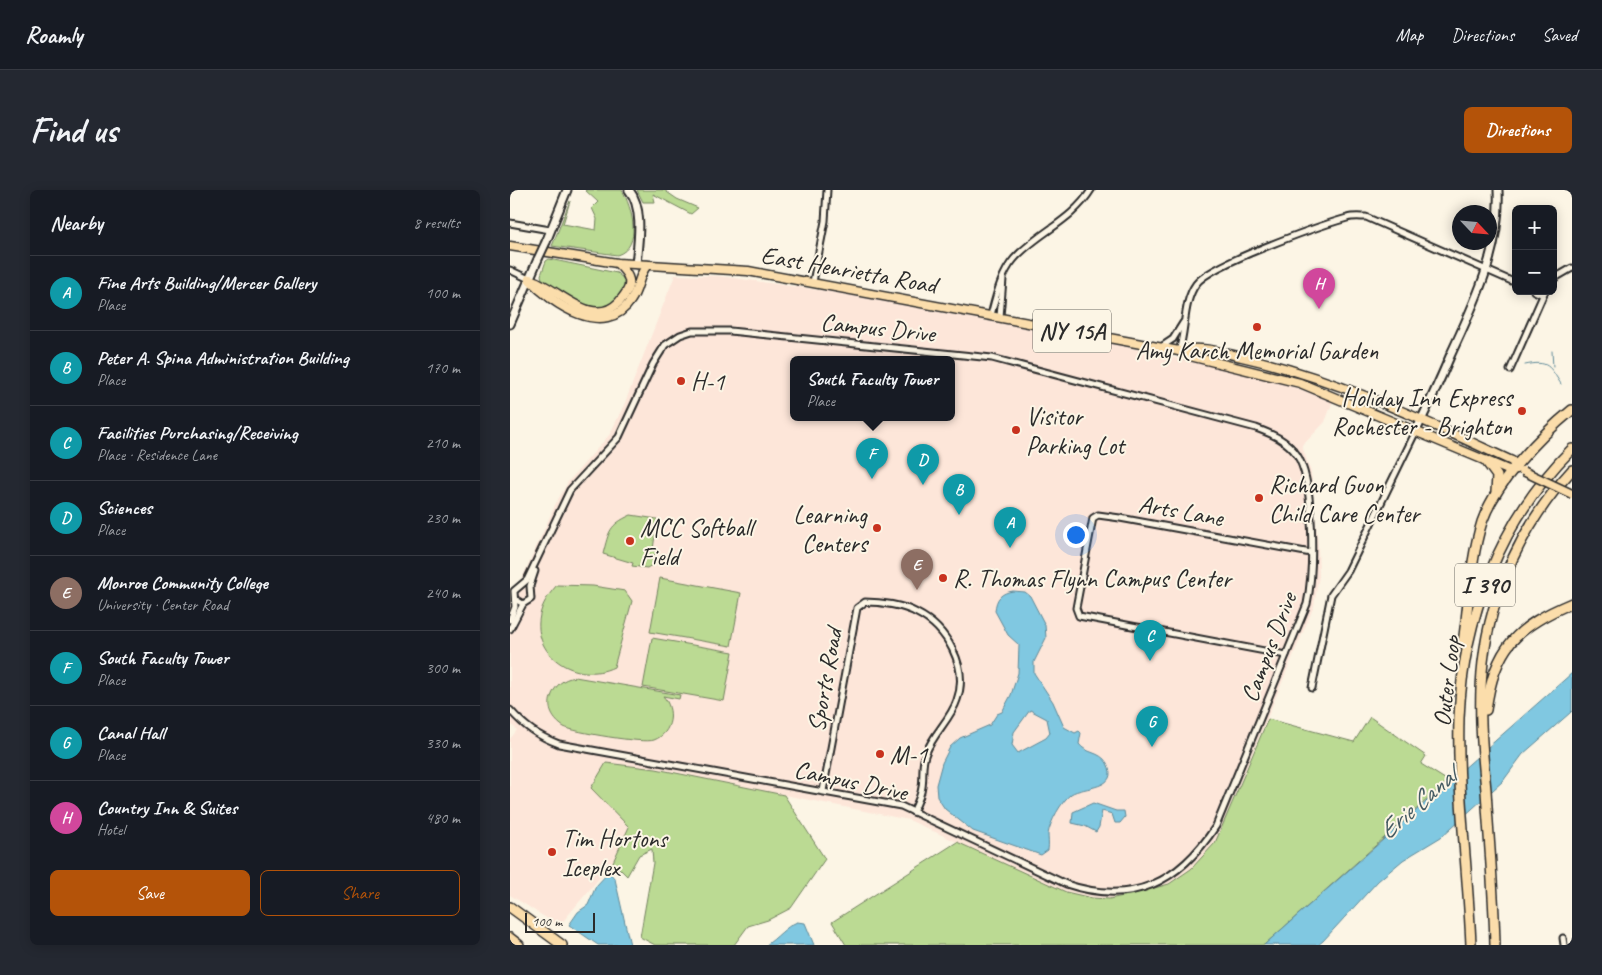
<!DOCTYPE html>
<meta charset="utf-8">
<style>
:root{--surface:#171b24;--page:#242831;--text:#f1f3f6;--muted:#9ea1a6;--line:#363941;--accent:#b45309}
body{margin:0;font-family:Caveat,sans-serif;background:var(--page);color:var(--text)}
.controls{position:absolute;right:15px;top:15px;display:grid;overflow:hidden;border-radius:8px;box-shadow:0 2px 12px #0003}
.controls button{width:45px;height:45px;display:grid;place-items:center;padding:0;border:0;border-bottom:1px solid var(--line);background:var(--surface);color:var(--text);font:25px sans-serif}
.compass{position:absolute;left:942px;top:15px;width:45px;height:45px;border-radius:50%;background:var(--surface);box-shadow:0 2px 12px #0003;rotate:116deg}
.scale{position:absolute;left:15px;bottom:12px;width:70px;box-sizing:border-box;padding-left:5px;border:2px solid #2b2b2b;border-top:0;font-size:14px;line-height:18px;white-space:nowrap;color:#2b2b2b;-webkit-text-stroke:4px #fcf5e5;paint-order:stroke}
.you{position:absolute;left:565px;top:344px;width:18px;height:18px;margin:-12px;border:4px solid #fff;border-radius:50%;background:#1a73e8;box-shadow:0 0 0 8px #1a73e833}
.badge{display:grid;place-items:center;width:32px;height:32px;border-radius:50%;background:var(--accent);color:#fff;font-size:16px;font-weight:700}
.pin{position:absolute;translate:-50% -41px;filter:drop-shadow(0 1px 2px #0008)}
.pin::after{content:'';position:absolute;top:26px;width:18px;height:15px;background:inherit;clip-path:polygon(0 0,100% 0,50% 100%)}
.popup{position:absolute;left:280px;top:166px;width:165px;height:65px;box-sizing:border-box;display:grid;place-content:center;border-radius:8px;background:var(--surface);filter:drop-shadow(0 1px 4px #0005);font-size:16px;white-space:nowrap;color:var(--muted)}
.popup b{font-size:19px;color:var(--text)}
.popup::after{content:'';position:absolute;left:50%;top:100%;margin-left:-10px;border:10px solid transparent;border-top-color:var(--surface)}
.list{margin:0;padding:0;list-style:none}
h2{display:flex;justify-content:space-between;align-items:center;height:65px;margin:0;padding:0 20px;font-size:21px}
h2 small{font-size:16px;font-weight:400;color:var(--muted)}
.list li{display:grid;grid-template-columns:32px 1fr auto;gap:15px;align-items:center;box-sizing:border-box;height:75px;padding:0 20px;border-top:1px solid var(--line)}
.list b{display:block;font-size:19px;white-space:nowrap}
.list p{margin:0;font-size:16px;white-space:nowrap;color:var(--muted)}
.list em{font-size:16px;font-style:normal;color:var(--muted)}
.actions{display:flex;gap:10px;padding:15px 20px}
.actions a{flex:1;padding:11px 0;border:1px solid var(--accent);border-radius:8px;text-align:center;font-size:18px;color:var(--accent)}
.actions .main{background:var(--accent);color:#fff}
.map{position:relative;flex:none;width:1062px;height:755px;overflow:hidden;border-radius:8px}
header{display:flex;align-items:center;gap:30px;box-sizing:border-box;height:70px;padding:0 25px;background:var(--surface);border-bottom:1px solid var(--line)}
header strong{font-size:24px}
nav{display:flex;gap:28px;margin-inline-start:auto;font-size:18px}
.intro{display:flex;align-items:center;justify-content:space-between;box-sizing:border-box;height:120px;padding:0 30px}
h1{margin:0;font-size:35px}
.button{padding:12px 22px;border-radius:8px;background:var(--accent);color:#fff;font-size:18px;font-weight:700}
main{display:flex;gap:30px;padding:0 30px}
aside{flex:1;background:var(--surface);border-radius:8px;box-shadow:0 2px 12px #0003}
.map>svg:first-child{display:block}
.built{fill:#fde6d9;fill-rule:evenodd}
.green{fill:#bbda93;stroke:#73825f}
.water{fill:#80c8e1;stroke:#5e8998;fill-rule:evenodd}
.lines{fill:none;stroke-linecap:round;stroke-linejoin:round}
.stream{stroke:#5e8998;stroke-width:1}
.street-casing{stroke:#2b2b2b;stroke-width:9}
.secondary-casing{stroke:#2b2b2b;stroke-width:11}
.primary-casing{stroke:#2b2b2b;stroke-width:11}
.highway-casing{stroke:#2b2b2b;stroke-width:12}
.street{stroke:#fcf5e5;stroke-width:5}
.secondary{stroke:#fcf5e5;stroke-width:7}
.primary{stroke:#fbddab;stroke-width:8}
.highway{stroke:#fbddab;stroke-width:9}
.secondary-bridge-casing{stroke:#2b2b2b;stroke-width:11;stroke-linecap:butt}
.primary-bridge-casing{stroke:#2b2b2b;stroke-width:11;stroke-linecap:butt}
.secondary-bridge{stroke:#fcf5e5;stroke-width:7}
.primary-bridge{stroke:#fbddab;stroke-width:8}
.poi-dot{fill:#c8321e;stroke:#fcf5e5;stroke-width:2}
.labels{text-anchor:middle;stroke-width:4;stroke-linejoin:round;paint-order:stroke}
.shield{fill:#fcf5e5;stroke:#6a6863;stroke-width:1}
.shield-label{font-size:24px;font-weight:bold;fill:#2b2b2b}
.street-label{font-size:25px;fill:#2b2b2b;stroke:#fcf5e5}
.poi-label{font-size:25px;fill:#2b2b2b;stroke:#fcf5e5;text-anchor:start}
.water-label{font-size:26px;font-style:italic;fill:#445a62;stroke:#fcf5e5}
</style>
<header>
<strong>Roamly</strong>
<nav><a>Map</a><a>Directions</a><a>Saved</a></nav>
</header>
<div class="intro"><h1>Find us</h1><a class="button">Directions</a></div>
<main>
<aside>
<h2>Nearby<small>8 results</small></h2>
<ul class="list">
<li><span class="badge" style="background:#0f9aa8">A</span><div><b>Fine Arts Building/Mercer Gallery</b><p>Place</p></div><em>100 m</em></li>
<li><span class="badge" style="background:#0f9aa8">B</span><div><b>Peter A. Spina Administration Building</b><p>Place</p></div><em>170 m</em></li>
<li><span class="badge" style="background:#0f9aa8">C</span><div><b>Facilities Purchasing/Receiving</b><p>Place · Residence Lane</p></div><em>210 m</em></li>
<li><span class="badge" style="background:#0f9aa8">D</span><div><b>Sciences</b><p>Place</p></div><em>230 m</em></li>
<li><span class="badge" style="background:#8d6e63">E</span><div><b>Monroe Community College</b><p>University · Center Road</p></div><em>240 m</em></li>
<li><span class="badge" style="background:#0f9aa8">F</span><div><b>South Faculty Tower</b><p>Place</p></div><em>300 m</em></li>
<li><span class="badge" style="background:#0f9aa8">G</span><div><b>Canal Hall</b><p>Place</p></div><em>330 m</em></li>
<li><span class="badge" style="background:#d1479c">H</span><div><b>Country Inn &amp; Suites</b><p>Hotel</p></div><em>480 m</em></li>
</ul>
<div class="actions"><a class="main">Save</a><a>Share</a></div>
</aside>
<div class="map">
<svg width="1062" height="755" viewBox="0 0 1062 755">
<rect width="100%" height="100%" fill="#fcf5e5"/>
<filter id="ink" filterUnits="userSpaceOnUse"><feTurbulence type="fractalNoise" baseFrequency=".02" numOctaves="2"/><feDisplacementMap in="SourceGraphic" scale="10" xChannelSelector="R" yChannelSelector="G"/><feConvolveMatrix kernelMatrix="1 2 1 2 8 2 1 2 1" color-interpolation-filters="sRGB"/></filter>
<g filter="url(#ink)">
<path class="built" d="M 165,85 L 209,86 L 317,101 L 612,156 L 764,190 L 823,211 L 815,232 L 792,256 L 801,282 L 808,355 L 809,386 L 804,416 L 705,653 L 681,679 L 659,694 L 623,704 L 599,709 L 582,708 L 556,702 L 399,630 L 146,579 L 103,672 L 49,736 L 0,705 L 0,549 L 7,540 L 0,533 L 0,415 L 46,313 L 58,292 L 100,244 L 114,215 ZM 283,170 L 441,170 L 441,228 L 283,228 Z"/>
<g class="green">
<path d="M 75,0 L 112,0 C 122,17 133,57 107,65 L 42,56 L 60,11 L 53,34 L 86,40 L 87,29 L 82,18 L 88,12 Z"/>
<polygon points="127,0 154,0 167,9 188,18 181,24 143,4 145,12 133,12"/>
<path d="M 39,69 L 107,83 L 115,90 C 115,99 112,104 105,111 C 83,134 51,103 32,89 L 31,85 L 36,71 Z"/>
<path d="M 121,325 L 147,329 L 143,360 L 146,361 L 142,375 L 137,378 L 122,376 L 123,373 L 93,364 C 99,341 99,335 121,325 Z"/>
<polygon points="150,388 231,403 221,456 140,442"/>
<path d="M 47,395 L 83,396 L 115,401 L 122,411 L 104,477 C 67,495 18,465 31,421 C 34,411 40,403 47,395 Z"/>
<polygon points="142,448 223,462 214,511 133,497"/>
<path d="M 65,487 L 170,505 L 169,509 L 153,506 C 165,519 163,543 144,550 C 134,554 63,542 54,537 C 43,530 37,519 41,507 C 45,495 53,489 65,487 Z"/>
<polygon points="860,527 916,566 911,574 938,591 754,755 336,755 322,732 447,652 556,702 582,708 599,709 623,704 659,694 681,679 705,653 758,529 844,552"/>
<polygon points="96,573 146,579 274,605 315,669 281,718 258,730 238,736 224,755 145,755 130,747 143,673 142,659 129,665 117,686 103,672 119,637 81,598"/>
</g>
<g class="water">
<path d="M 503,401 L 515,402 L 520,406 L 535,435 L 536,448 L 524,472 L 524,483 L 543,512 L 554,537 L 565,543 L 569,541 L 571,543 L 569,554 C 576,564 590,561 597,573 C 611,600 573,596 561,604 C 551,612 540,632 538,644 C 538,649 539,654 538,660 L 531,665 L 463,641 L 435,619 L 427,607 L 426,595 L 432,573 L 440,557 L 450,548 L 480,535 L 487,524 L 492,522 L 501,505 L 508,483 L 509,455 L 498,445 L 485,421 C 486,408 491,403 503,401 ZM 520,520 L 537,529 L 540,543 L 536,548 L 508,563 L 502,555 L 504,542 Z"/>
<polygon points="1062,483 1062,521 1060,523 1013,564 993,591 931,647 893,670 868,691 813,751 808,755 754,755"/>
<polygon points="583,613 606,621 614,621 615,627 610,633 605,633 602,624 592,621 589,637 586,642 575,636 562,633 563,622"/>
<polygon points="99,682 105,689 120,755 88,755 59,735 68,722 78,715 86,696"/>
<path d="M 287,732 L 295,733 L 304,755 L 256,755 C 267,748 275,737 287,732 Z"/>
</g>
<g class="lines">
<g class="stream">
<polyline points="1042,161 1043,177"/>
<path d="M 1015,175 C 1039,170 1039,176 1051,194"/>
</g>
<defs>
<g id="street">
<polyline points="0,33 40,40"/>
<polyline points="0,80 19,89"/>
<polyline points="1043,89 1062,78"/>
<polyline points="303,92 315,31 317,0"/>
<polyline points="1024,101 1033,105"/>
<path d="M 481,125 C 486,106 491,84 504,69 C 527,43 562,31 581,0"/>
<polyline points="490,127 493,89"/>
<polyline points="651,157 663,149 673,133"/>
<path d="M 669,161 C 676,140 673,112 686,94 C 700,74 809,36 837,28 C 843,26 850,27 856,27 L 1006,93"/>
<polyline points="1000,180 1035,101"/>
<polyline points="5,409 13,414 21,409 20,396 25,381"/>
<path d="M 0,430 L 5,417 L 4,401 L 17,390 L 60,300 L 109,247 L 143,174 L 155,155 L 170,145 L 182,141 L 220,141 L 482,168 L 746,238 C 762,244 777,250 787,265 C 805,293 804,381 797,414 L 706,636 C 669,693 622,716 556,694 L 391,616 L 49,554 C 28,546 15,537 0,520"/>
<polyline points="0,439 13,414"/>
<polyline points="776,465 569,426 566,418 583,328 588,325 610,328 801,363"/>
<polyline points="802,498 821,405 838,381 906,241"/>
<path d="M 313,601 L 347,418 L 355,412 C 371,412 393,415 407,423 C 437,438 459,477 447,510 C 441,529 423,544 416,563 C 411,574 414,585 412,597 C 411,606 407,614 403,622"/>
<polyline points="1053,748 1054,755"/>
</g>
<g id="secondary">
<path d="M 119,0 C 134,18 128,53 126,74"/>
<polyline points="36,52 57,0"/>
<polyline points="0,134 28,69"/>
<path d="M 906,241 C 918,216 930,190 941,164 C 965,112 991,59 988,0"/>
</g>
<g id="primary">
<polyline points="0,56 107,73 238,81 669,161 680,166 790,193 998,280 1007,279"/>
<path d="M 19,89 C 42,114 95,150 121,110 C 129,99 128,86 137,75"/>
<path d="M 19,89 C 47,96 81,141 109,112 C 113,107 118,102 119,96 C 121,86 113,79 107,73"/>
<path d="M 669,161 C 689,155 711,162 732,167 C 826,188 915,231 1002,271 L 1006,278"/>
</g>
<g id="highway">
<polyline points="976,271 987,286 986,302"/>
<path d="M 953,453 C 959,414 960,370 972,332 C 986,292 1029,247 1062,220"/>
<path d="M 976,520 C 984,458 1007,436 1062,413"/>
<polyline points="0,717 52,755"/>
<polyline points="0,748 9,755"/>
<path d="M 961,755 C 958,680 947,603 949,528 C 953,428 990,330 1062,259"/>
<path d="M 985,755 C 984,703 979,652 976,600 C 972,558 968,515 973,472 C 981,401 1014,332 1062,280"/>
</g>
</defs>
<use href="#street" class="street-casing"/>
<use href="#secondary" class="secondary-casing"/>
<use href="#primary" class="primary-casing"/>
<use href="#highway" class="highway-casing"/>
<use href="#street" class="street"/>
<use href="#secondary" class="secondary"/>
<use href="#primary" class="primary"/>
<use href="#highway" class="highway"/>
<defs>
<polyline id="secondary-bridge" points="28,69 36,52"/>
<polyline id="primary-bridge" points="1013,281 1062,304"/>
</defs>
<use href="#secondary-bridge" class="secondary-bridge-casing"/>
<use href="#primary-bridge" class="primary-bridge-casing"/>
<use href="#secondary-bridge" class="secondary-bridge"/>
<use href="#primary-bridge" class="primary-bridge"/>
</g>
</g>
<g class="poi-dot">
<circle cx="747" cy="137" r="5"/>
<circle cx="171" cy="191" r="5"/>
<circle cx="1012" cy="221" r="5"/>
<circle cx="506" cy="240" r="5"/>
<circle cx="749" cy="308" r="5"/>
<circle cx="367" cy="338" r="5"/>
<circle cx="120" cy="351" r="5"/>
<circle cx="433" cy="388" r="5"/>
<circle cx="370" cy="564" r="5"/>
<circle cx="42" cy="662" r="5"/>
</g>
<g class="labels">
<g class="shield">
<rect x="523" y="119.5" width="78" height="43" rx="4"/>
<rect x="945" y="373.5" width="60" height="43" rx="4"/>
</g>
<g class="shield-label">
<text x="562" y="149">NY 15A</text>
<text x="975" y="403">I 390</text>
</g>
<g class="street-label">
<text transform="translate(339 79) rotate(10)" y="9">East Henrietta Road</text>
<text transform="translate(368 137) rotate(6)" y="9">Campus Drive</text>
<text transform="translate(671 320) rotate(10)" y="9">Arts Lane</text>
<text transform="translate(758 457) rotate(-69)" y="9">Campus Drive</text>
<text transform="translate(314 490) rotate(-80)" y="9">Sports Road</text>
<text transform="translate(936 491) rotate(-83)" y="9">Outer Loop</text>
<text transform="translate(341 590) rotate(12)" y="9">Campus Drive</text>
</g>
<g class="poi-label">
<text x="747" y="169" text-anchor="middle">Amy Karch Memorial Garden</text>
<text x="181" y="200">H-1</text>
<text x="1002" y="216" text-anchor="end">Holiday Inn Express<tspan x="1002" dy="29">Rochester - Brighton</tspan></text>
<text x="516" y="235">Visitor<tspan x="516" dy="29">Parking Lot</tspan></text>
<text x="759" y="303">Richard Guon<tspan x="759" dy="29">Child Care Center</tspan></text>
<text x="357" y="333" text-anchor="end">Learning<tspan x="357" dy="29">Centers</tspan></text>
<text x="130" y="346">MCC Softball<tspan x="130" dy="29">Field</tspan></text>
<text x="443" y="397">R. Thomas Flynn Campus Center</text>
<text x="380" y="573">M-1</text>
<text x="52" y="657">Tim Hortons<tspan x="52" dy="29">Iceplex</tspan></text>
</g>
<g class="water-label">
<text transform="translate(907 613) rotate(-41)" y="9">Erie Canal</text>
</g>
</g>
</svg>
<div class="controls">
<button>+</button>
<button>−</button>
</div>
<svg class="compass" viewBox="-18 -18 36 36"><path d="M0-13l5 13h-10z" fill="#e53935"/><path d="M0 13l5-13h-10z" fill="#9ea1a6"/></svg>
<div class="scale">100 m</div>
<div class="you"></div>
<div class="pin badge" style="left:500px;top:358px;background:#0f9aa8">A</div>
<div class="pin badge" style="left:449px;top:325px;background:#0f9aa8">B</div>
<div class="pin badge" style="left:640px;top:471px;background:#0f9aa8">C</div>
<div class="pin badge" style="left:413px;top:295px;background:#0f9aa8">D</div>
<div class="pin badge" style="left:407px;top:400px;background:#8d6e63">E</div>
<div class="pin badge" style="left:362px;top:289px;background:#0f9aa8">F</div>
<div class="popup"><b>South Faculty Tower</b>Place</div>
<div class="pin badge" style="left:642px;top:557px;background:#0f9aa8">G</div>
<div class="pin badge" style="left:809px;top:119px;background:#d1479c">H</div>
</div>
</main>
